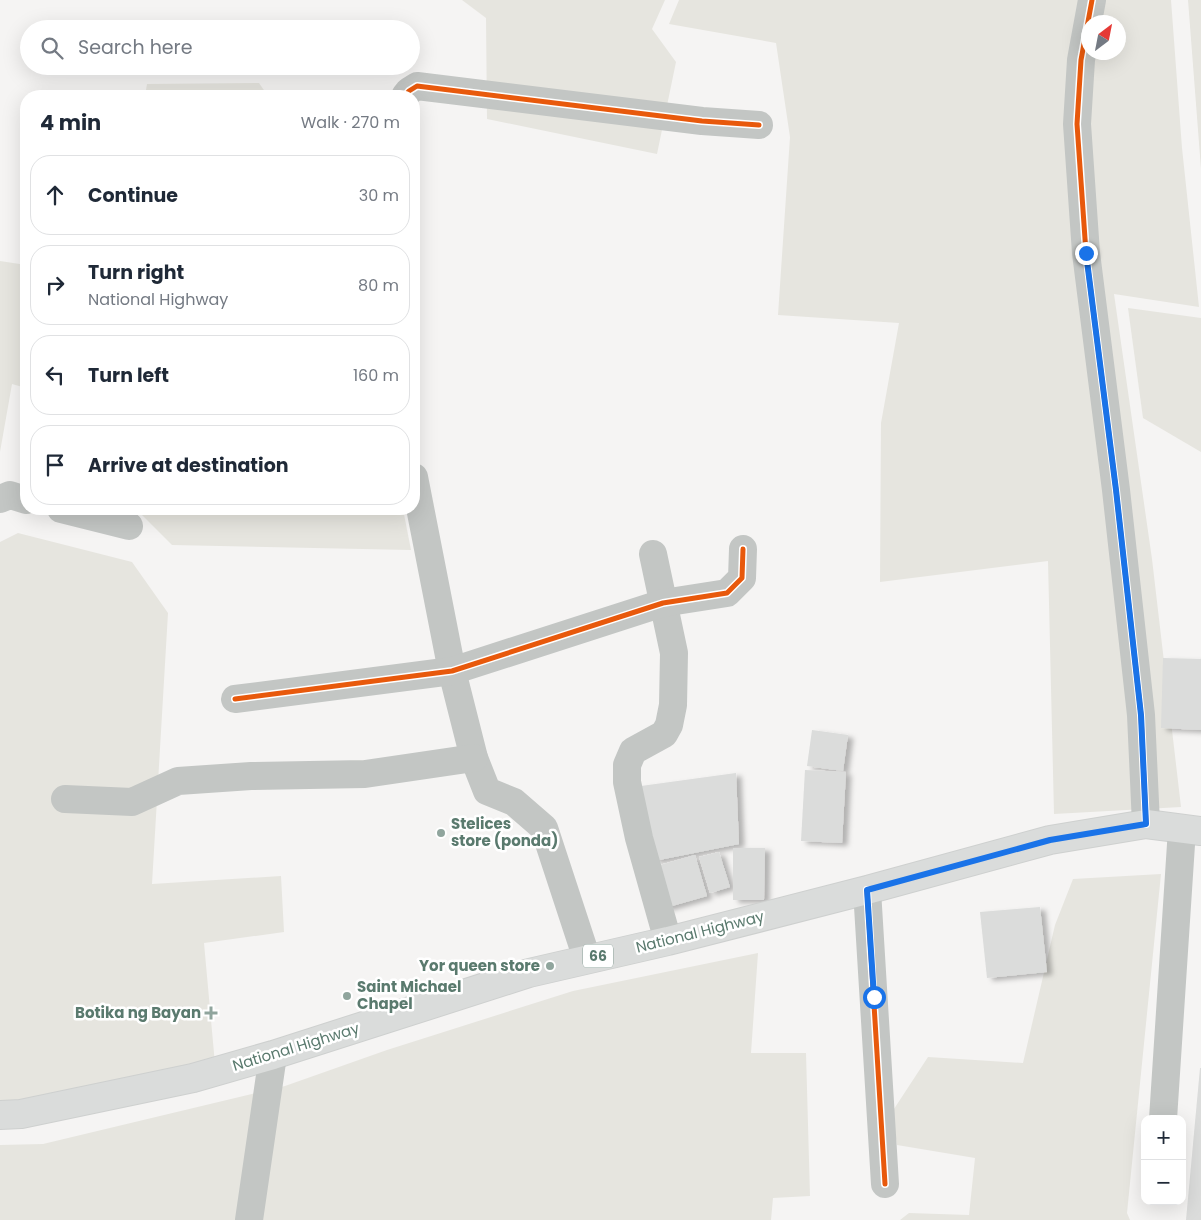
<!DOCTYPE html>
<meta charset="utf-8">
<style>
:root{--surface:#fff;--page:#f2f2f3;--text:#1f2937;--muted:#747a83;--line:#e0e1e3}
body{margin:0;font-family:Poppins,sans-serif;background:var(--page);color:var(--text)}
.controls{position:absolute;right:15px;bottom:15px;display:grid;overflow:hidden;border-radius:10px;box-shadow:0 5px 20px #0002}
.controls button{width:45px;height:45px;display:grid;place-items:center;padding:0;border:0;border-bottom:1px solid var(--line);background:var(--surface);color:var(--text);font:25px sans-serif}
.compass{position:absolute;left:1081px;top:15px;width:45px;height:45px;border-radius:50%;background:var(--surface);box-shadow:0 5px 20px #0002;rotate:32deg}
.stop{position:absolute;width:15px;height:15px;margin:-11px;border:4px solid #1a73e8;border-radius:50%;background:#fff}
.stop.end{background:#1a73e8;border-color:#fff;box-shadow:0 1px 5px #0008}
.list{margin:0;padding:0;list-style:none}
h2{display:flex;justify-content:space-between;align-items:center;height:65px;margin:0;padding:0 20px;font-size:21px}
h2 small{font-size:16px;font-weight:400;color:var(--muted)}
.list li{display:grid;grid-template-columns:32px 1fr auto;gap:15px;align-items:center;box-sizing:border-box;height:80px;margin:0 10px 10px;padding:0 10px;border:1px solid var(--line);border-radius:20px}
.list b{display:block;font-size:19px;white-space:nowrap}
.list p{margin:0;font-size:16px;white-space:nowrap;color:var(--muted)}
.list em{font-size:16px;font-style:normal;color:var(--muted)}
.icon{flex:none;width:28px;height:28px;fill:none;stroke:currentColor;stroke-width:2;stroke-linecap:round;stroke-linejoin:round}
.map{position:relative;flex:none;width:1201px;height:1220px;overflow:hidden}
.search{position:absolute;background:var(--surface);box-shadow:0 5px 20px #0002;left:20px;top:20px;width:400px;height:55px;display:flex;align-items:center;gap:12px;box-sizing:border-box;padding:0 18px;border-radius:28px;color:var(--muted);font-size:19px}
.panel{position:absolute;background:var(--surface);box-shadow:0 5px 20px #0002;left:20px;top:90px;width:400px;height:425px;border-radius:20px}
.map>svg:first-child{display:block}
.green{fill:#e6e5df;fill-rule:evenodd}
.building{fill:#dbdcdb;filter:url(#shadow)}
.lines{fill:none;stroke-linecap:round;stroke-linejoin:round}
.major-casing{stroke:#ced0cf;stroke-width:30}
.minor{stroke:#c3c6c4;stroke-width:28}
.major{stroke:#dadcdb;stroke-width:28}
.cycleway-casing{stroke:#fff;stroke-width:8}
.cycleway{stroke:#e8590c;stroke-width:5}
.route{stroke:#1a73e8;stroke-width:6}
.poi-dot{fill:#90a59d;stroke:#fff;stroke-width:2}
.labels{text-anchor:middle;stroke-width:5;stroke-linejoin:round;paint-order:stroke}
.shield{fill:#fff;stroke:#8ca29a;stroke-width:1}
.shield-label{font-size:14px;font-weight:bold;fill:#5a7a6e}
.poi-label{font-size:15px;font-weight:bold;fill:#5a7a6e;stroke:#fff;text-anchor:start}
.street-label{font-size:15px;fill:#5a7a6e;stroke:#fff}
</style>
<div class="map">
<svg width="1201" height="1220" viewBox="0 0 1201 1220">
<defs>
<filter id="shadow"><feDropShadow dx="5.5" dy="3" stdDeviation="2.5" flood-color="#0004"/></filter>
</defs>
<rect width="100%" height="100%" fill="#f5f4f3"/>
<g class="green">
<polygon points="462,0 665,0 652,29 676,62 657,154 487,119 486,18"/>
<path d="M 679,0 L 1171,0 L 1182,148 L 1199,307 L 1114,294 L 1152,559 L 1181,807 L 1054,814 L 1048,561 L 880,582 L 881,423 L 899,323 L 778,315 L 790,137 L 776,43 L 669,24 ZM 1088,22 L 1118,22 L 1118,52 L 1088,52 Z"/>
<polygon points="1188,0 1201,0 1201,169"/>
<polygon points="259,83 268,96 145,96 147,84"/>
<polygon points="0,261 26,265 26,388 12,384 0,452"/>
<polygon points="1128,308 1201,318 1201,452 1143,418"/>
<polygon points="136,509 403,509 411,550 172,545"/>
<polygon points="18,533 132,562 168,613 152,884 281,876 284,932 204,943 215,1064 38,1102 0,1104 0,542"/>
<polygon points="1161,874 1127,1213 1130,1220 900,1220 909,1213 969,1215 975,1158 897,1145 892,1112 928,1057 1023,1063 1055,925 1073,879"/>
<polygon points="758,953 751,1053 806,1053 810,1196 773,1198 771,1220 0,1220 0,1145 43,1144 285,1086 387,1050 573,991"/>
</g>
<g class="building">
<polygon points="1163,658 1201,659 1201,730 1161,728"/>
<polygon points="812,730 848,735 843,771 807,766"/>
<polygon points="805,770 846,772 842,843 801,841"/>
<polygon points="736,773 739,844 654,861 641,786"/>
<polygon points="733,848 765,848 764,900 733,900"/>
<polygon points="719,852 730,887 710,893 699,857"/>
<polygon points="695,855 707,896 665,908 653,867"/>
<polygon points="1040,907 1047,972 987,978 980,912"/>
<polygon points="1200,1068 1201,1068 1201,1220 1186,1220"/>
</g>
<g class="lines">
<defs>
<polyline id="major" points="0,1115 21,1114 193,1078 273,1055 529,973 668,941 867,890 1050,840 1146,824 1201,831"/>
</defs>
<use href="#major" class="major-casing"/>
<g class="minor">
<polyline points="1092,0 1081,60 1077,124 1086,253 1116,490 1141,715 1146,824"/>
<polyline points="405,96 409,91 417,86 702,121 759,125"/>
<polyline points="414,477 452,671 474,758 487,791 514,802 544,828 587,959"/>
<polyline points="0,499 10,495 26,500"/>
<polyline points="61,509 129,526"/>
<polyline points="653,554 674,653 673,705 669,725 664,734 633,751 627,765 627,782 639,838 668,941"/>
<polyline points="235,699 452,671 663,603 727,593 742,578 743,549"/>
<polyline points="65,799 132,802 178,781 251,776 365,774 474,758"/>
<polyline points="867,890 885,1184"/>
<polyline points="1163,1119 1182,829"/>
<polyline points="249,1220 273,1055"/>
</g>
<use href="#major" class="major"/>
<defs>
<g id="cycleway">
<polyline points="1092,0 1081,60 1077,124 1086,253 1116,490 1141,715 1146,824"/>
<polyline points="405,96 409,91 417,86 702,121 759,125"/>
<polyline points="235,699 452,671 663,603 727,593 742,578 743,549"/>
<polyline points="867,890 885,1184"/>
</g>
</defs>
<use href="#cycleway" class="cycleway-casing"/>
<use href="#cycleway" class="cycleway"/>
</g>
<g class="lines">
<polyline class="route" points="874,997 867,890 1050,840 1146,824 1141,715 1116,490 1086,253"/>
</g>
<g class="poi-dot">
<circle cx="441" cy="833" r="5"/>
<circle cx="550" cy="966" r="5"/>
<circle cx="347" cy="996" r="5"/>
<path d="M208.5 1005.5h5v5h5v5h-5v5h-5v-5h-5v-5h5z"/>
</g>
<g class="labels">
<rect class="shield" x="583" y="944.5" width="30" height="23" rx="4"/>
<g class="shield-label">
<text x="598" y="961">66</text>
</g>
<g class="poi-label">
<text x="451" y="829">Stelices<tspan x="451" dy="17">store (ponda)</tspan></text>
<text x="540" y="971" text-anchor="end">Yor queen store</text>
<text x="357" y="992">Saint Michael<tspan x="357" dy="17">Chapel</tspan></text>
<text x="201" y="1018" text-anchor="end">Botika ng Bayan</text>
</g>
<g class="street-label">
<text transform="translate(700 932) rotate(-14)" y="5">National Highway</text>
<text transform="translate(296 1047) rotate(-17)" y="5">National Highway</text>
</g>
</g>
</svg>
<div class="controls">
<button>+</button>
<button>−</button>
</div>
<svg class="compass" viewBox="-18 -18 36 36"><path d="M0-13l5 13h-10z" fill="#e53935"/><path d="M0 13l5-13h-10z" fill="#747a83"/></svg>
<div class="stop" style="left:874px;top:997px"></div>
<div class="stop end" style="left:1086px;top:253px"></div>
<div class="search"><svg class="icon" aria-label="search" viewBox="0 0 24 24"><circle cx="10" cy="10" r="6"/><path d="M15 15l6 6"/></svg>Search here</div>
<section class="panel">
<h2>4 min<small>Walk · 270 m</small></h2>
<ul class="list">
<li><svg class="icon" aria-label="ahead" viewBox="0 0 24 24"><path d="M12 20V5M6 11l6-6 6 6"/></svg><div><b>Continue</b></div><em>30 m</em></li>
<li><svg class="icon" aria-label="right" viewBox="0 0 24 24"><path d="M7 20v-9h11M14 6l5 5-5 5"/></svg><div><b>Turn right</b><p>National Highway</p></div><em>80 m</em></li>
<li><svg class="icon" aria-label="left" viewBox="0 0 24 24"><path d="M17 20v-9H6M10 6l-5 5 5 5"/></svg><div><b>Turn left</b></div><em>160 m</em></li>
<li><svg class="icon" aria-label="arrive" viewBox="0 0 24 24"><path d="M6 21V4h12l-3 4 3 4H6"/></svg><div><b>Arrive at destination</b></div></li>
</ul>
</section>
</div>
